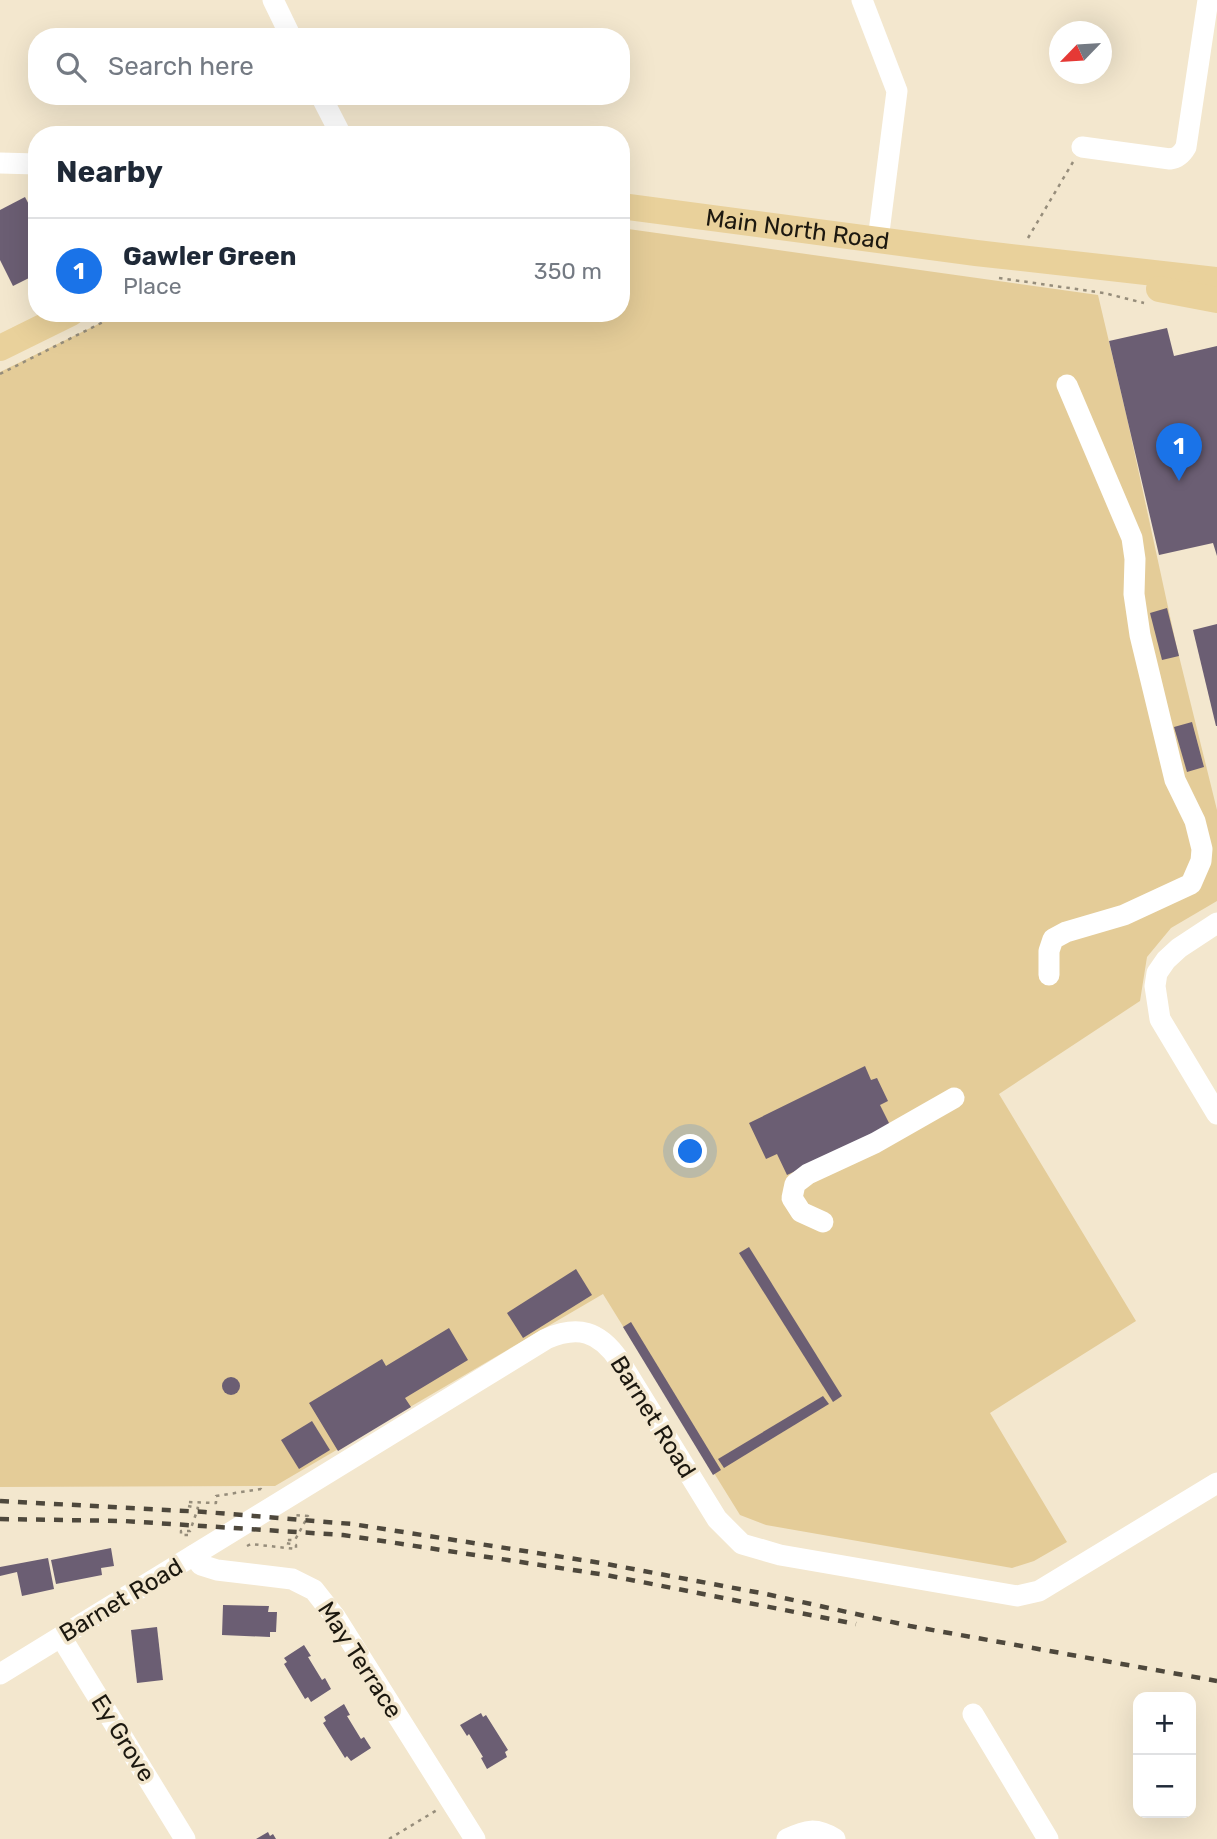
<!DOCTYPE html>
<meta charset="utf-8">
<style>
:root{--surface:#fff;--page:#f6f6f7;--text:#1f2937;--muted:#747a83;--line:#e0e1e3;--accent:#1a73e8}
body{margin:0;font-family:Rubik,sans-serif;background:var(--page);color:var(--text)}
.controls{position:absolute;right:21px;bottom:21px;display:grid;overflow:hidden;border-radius:14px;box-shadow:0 7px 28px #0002}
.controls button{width:63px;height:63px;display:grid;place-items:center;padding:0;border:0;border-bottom:2px solid var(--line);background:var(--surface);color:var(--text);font:35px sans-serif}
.compass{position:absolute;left:1049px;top:21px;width:63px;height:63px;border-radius:50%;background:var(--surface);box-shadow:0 7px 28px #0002;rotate:245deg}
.you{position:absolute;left:691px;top:1152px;width:24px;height:24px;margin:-18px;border:5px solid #fff;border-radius:50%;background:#1a73e8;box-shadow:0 0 0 10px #1a73e833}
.badge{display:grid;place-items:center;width:46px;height:46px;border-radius:50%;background:var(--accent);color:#fff;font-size:23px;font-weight:700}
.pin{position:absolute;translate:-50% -58px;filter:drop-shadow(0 2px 4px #0008)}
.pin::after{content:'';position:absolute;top:37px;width:24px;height:21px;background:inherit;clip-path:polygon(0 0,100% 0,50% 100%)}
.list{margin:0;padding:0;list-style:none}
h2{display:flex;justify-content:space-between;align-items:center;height:91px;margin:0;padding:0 28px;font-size:30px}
h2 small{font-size:23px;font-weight:400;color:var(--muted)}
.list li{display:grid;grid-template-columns:46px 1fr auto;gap:21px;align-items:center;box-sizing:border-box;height:105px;padding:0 28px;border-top:2px solid var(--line)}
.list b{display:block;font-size:26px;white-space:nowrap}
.list p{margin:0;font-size:23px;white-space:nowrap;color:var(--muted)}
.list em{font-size:23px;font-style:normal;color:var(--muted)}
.icon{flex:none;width:38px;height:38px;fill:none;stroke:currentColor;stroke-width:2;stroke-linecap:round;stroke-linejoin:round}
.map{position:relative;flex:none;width:1217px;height:1839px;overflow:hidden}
.search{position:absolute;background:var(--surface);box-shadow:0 7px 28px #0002;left:28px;top:28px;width:602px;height:77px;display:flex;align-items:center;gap:18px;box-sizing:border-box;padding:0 24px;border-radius:28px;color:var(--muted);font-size:26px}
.panel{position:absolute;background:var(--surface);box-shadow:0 7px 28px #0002;left:28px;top:126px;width:602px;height:196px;border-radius:28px}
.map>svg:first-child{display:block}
.green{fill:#e4cc98}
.building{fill:#6b5e73}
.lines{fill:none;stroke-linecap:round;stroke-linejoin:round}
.path{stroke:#968d7b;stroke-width:2.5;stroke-dasharray:3.5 5;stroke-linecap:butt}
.minor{stroke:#fff;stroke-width:21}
.major{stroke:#e9d19b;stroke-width:26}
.rail{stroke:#4e483c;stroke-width:4.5;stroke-dasharray:9 9;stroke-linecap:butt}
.labels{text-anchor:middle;stroke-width:7;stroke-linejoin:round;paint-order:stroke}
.street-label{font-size:24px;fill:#1c180f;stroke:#f3e7ce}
</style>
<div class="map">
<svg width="1217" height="1839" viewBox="0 0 1217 1839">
<rect width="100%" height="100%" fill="#f3e7ce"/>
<polygon class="green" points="621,228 1098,295 1127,418 1176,644 1217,810 1217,901 1171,928 1147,957 1140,1001 999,1094 1136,1321 990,1413 1067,1542 1034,1561 1012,1568 766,1525 740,1515 603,1294 275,1486 0,1487 0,372 121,313 621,313"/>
<g class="building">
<polygon points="25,197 37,220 37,274 13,286 0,260 0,210"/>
<polygon points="1167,328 1174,356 1217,346 1217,556 1213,543 1159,555 1109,341"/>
<polygon points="1167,608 1179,656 1162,660 1150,613"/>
<polygon points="1217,624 1217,726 1216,726 1193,630"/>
<polygon points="1192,722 1204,767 1187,772 1174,727"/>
<polygon points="865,1066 871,1080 877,1078 888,1101 880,1105 891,1127 787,1175 777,1154 766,1159 749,1123"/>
<polygon points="749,1247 842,1396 833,1402 739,1253"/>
<polygon points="576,1269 592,1295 523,1338 507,1313"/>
<polygon points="631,1322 721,1470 713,1475 623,1327"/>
<polygon points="449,1328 468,1360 405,1398 411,1407 338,1451 309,1403 382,1359 386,1366"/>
<circle cx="231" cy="1386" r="9"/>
<polygon points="823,1396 829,1404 724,1468 718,1459"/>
<polygon points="312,1421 330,1450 299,1469 281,1440"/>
<polygon points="111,1548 114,1566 101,1568 102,1575 56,1584 51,1560"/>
<polygon points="48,1558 54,1589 22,1596 17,1572 0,1576 0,1567"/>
<polygon points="223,1605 269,1606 268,1612 277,1612 276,1632 270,1632 270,1637 222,1635"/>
<polygon points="157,1627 163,1680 137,1683 131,1630"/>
<polygon points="304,1645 311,1656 308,1657 322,1680 325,1678 331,1689 311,1702 308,1697 305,1699 284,1664 287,1662 284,1658"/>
<polygon points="344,1704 350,1715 347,1716 361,1739 364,1737 371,1748 351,1761 347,1756 345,1758 323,1723 326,1721 324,1717"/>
<polygon points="481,1713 483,1717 486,1715 508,1750 505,1752 507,1757 487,1769 481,1758 483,1757 469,1734 467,1736 460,1725"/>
<polygon points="268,1832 270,1836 273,1834 276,1839 256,1839"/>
</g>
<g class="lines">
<g class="path">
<polyline points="1028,238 1073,162"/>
<polyline points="999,278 1104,293 1144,303"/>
<polyline points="0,374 121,313"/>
<polyline points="188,1535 181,1535 181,1531 190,1531 198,1508 188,1506 188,1502 216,1503 216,1496 261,1489 262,1491"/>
<polyline points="247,1546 251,1544 296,1549 296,1545 286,1543 287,1540 295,1540 308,1516 294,1515"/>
<polyline points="389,1839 437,1810"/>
</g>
<g class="minor">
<polyline points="273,0 291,37"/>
<polyline points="862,0 897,91 878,240"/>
<polyline points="321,96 341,135"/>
<path d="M 1082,147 L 1170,159 C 1178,158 1182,154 1186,147 L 1208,0"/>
<polyline points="0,163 37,164"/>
<polyline points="1217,923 1179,948 1166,960 1157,973 1155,986 1160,1019 1217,1114"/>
<polyline points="1049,975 1049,951 1053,939 1066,932 1124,915 1191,884 1201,861 1202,849 1195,821 1175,780 1140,635 1134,594 1135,559 1132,538 1067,385"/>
<polyline points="823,1222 801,1212 792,1198 795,1184 808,1174 875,1143 954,1098"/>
<polyline points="194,1555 201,1565 217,1570 292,1579 314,1590 336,1618 475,1839"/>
<polyline points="61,1637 185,1839"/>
<path d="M 0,1674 L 546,1339 C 578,1325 599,1331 619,1360 L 717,1519 L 742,1544 L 780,1555 L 1017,1596 L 1039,1591 L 1217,1483"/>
<polyline points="973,1714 1048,1839"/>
<path d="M 787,1839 C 806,1830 816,1827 835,1839"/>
</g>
<g class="major">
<path id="s1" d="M 621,206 L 976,253 L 1217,280"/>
<polyline points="1159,289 1217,300"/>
<polyline points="0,348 71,313"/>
</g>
<g class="rail">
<polyline points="0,1501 205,1512 352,1524 601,1563 766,1594 910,1626 1217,1681"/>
<polyline points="0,1519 124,1521 343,1535 606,1575 856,1624"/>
</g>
</g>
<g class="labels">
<g class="street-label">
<text dy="8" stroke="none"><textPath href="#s1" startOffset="178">Main North Road</textPath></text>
<text transform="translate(653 1417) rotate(58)" y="8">Barnet Road</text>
<text transform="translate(121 1600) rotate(-31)" y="8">Barnet Road</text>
<text transform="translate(360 1660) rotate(57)" y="8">May Terrace</text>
<text transform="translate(123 1738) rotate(58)" y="8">Ey Grove</text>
</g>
</g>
</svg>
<div class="controls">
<button>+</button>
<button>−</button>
</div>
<svg class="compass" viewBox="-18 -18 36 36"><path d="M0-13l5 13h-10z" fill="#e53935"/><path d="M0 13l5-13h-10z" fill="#747a83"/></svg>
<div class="you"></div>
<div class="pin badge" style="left:1179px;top:481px">1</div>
<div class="search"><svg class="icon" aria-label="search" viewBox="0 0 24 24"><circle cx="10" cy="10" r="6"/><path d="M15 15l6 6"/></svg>Search here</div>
<section class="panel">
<h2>Nearby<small></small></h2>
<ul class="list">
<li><span class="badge">1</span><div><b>Gawler Green</b><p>Place</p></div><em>350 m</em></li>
</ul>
</section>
</div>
